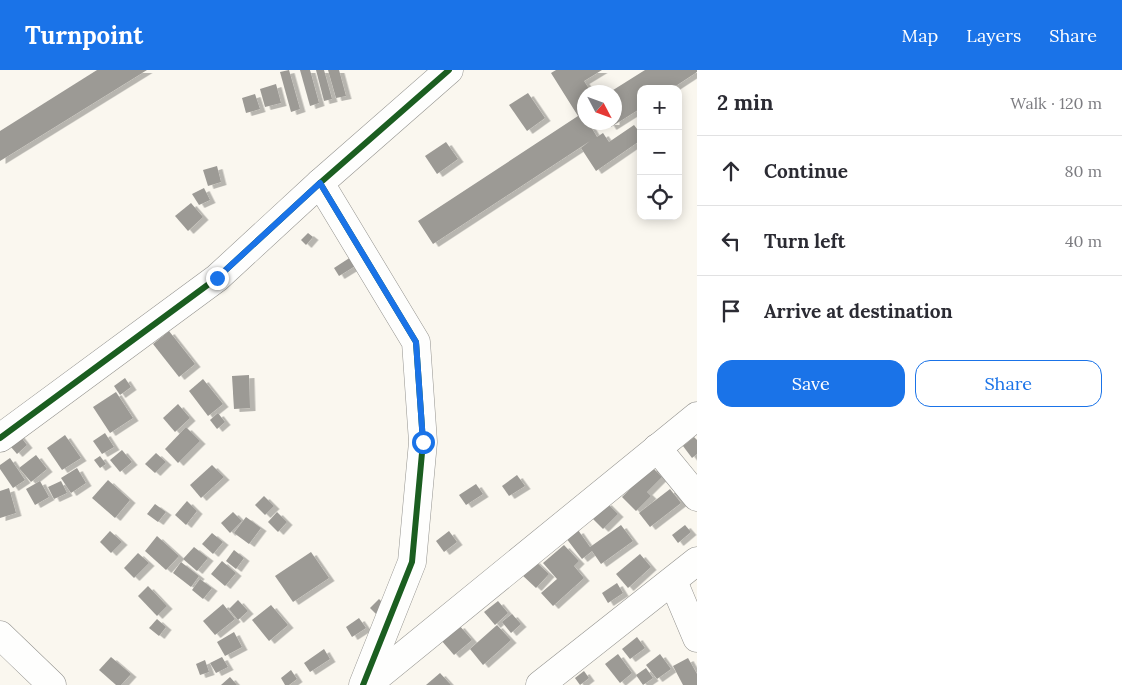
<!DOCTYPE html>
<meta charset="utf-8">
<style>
:root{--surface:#fff;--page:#f2f2f3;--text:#2b2b33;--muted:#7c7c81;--line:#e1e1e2;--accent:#1a73e8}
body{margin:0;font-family:Lora,serif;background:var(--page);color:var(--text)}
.controls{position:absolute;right:15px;top:15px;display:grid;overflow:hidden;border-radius:10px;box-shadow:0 2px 12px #0003}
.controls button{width:45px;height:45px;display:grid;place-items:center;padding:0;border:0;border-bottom:1px solid var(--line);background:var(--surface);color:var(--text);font:25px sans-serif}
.compass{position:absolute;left:577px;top:15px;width:45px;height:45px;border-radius:50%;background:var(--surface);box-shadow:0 2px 12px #0003;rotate:131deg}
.stop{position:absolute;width:15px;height:15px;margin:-11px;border:4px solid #1a73e8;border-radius:50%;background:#fff}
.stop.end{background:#1a73e8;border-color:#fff;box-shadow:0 1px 5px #0008}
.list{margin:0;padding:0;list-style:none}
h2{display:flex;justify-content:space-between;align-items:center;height:65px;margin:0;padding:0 20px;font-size:21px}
h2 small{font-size:16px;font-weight:400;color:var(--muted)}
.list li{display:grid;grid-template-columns:32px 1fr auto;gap:15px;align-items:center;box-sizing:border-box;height:70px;padding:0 20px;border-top:1px solid var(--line)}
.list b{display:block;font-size:19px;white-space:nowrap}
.list em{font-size:16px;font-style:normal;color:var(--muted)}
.actions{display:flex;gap:10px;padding:15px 20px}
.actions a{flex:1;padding:11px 0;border:1px solid var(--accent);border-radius:15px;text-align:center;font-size:18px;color:var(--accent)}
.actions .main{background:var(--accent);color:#fff}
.icon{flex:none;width:28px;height:28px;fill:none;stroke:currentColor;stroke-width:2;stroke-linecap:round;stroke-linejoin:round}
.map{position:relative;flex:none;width:697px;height:615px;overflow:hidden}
header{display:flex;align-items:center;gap:30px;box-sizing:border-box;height:70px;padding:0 25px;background:var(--accent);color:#fff}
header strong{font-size:24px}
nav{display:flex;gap:28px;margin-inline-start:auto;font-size:18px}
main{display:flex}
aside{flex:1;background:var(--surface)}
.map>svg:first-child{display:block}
.building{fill:#9c9a95;filter:url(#shadow)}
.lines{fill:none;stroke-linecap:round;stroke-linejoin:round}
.minor-casing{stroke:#93928e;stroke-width:29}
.minor{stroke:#fefefd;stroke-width:28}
.cycleway-casing{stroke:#fff;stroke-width:9}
.cycleway{stroke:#1b5e20;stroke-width:6}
.route{stroke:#1a73e8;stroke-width:6}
</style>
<header>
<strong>Turnpoint</strong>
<nav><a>Map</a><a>Layers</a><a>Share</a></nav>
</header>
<main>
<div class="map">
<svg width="697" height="615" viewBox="0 0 697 615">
<defs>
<filter id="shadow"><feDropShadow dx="5.5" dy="3" stdDeviation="0" flood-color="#0004"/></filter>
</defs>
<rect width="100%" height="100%" fill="#faf7ef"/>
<g class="building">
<polygon points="97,0 147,0 0,91 0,61"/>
<polygon points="289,0 300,39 291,42 280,2"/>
<polygon points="300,0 310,0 319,33 310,36"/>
<polygon points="316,0 324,0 332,29 324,31"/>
<polygon points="328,0 339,0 346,26 336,28"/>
<polygon points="556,0 602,0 584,11 591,22 584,22 584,42 582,43 584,47 584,52 588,52 597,67 603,63 609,72 634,55 641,64 641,70 596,101 581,78 590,71 433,174 418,151 578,46 551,3"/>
<polygon points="645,0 697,0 697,2 671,19 641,19 641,38 611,57 608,52 614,52 614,22 610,22"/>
<polygon points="276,14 281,33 265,37 260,19"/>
<polygon points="528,23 545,48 527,61 509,35"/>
<polygon points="255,24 260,39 246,43 242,28"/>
<polygon points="446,72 458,89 437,104 425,86"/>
<polygon points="217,96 221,112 208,116 203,100"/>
<polygon points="204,118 210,130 199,135 192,124"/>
<polygon points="191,133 203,147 188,161 175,146"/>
<polygon points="308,163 313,167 306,175 301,170"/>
<polygon points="354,185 360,193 339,206 334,198"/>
<polygon points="169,261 195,294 179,307 153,274"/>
<polygon points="249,305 250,338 234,339 232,306"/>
<polygon points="125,308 131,317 120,325 114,316"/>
<polygon points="203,309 223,334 208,346 189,321"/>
<polygon points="116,322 133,348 110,363 93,337"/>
<polygon points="178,334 190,348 175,362 163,348"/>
<polygon points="218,343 225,352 217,359 210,350"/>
<polygon points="186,357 200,371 178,393 165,379"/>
<polygon points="16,361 27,375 17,384 5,370"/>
<polygon points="105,363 114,377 102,384 93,371"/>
<polygon points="65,365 81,388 62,400 47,378"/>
<polygon points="694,367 697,370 697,384 692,388 683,376"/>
<polygon points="122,380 132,392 120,402 110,390"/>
<polygon points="156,383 166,392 155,403 145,394"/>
<polygon points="36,385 47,399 31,412 19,398"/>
<polygon points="100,386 106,394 100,398 94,390"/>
<polygon points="10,388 25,410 13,418 0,399 0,395"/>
<polygon points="212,395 224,407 201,428 190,415"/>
<polygon points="652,397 662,407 647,422 651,426 636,441 622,427"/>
<polygon points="77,398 86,413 71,423 61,408"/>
<polygon points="517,405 525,416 509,426 502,416"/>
<polygon points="108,410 130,430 115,448 92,428"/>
<polygon points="40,411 49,427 35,435 26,419"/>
<polygon points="61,411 67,423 54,429 48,417"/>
<polygon points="476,414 483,424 466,435 459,425"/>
<polygon points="9,418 16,443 0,448 0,421"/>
<polygon points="670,419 681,433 650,457 639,443"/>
<polygon points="264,426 274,436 265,445 255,435"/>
<polygon points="187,431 197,441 186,455 175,445"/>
<polygon points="606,432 618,444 603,459 591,447"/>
<polygon points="155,434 166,442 158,452 147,444"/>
<polygon points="233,442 242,451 230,463 221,453"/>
<polygon points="277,442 287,452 278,462 268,452"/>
<polygon points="246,447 261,458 249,474 234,463"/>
<polygon points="621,455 633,471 601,494 592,481 582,489 566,468 578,460 590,477"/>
<polygon points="685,455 691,462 678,473 672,465"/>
<polygon points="110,461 122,472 111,483 100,472"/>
<polygon points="449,461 457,472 444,482 436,471"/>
<polygon points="212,463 223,472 213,484 202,474"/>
<polygon points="157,466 179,486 166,500 145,481"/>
<polygon points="564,475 579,491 574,496 584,508 553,536 541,523 557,509 543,493"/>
<polygon points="194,477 208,488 197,501 183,489"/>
<polygon points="234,480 244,488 236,499 226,491"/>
<polygon points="311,482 329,508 293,532 275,506"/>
<polygon points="138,483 149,493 134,508 124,498"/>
<polygon points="640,484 651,497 628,518 616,504"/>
<polygon points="534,490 549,504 536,518 521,504"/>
<polygon points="222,491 236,503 225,516 211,504"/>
<polygon points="181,492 199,506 191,517 173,503"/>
<polygon points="200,509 212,518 203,529 192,520"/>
<polygon points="617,513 623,523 608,533 602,523"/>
<polygon points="148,516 167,536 157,546 138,526"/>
<polygon points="379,529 388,538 379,547 370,538"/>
<polygon points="238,530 248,541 238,550 229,539"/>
<polygon points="498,531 508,543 495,555 484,542"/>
<polygon points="223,534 235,549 215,565 203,551"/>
<polygon points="271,535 288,555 269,571 252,550"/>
<polygon points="512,544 521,554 511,563 502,552"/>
<polygon points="359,548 366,558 352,567 346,557"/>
<polygon points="157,549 166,557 159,566 149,558"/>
<polygon points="459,555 472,570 454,585 441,570"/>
<polygon points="497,555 511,570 483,595 470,579"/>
<polygon points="234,562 242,577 225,586 217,572"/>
<polygon points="637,567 645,578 630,589 622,579"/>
<polygon points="324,579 330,589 310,602 304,593"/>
<polygon points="618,584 632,603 620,613 605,594"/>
<polygon points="660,584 671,599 657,609 646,595"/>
<polygon points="111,587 131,604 121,615 116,615 99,600"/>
<polygon points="222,587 228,597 216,603 210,593"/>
<polygon points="688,588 697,604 697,615 683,615 673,596"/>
<polygon points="205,590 209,602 200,605 196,594"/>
<polygon points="646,598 653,608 643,615 636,605"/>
<polygon points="291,600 297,609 289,615 285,615 281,608"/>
<polygon points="584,601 589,608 580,615 575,608"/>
<polygon points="440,603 451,615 426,615"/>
<polygon points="230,607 237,615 221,615"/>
</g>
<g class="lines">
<defs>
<g id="minor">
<polyline points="320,113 416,272 423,372 412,492 363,615"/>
<polyline points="0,368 217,208 320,113 449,0"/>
<polyline points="657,378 697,427"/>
<polyline points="673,511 697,568"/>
<polyline points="0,565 52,615"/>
<polyline points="367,615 697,346"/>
<polyline points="540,615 697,491"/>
</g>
</defs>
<use href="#minor" class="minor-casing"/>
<use href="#minor" class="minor"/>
<defs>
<g id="cycleway">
<polyline points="320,113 416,272 423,372 412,492 363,615"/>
<polyline points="0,368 217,208 320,113 449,0"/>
</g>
</defs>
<use href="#cycleway" class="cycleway-casing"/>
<use href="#cycleway" class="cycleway"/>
</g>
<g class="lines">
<polyline class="route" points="217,208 320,113 416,272 423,372"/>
</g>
</svg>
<div class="controls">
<button>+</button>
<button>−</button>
<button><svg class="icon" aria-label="locate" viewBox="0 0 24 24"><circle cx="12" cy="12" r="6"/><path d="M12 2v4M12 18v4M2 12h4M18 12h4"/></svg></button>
</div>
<svg class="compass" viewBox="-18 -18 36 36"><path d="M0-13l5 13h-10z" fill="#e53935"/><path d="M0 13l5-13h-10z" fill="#7c7c81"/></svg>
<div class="stop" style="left:423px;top:372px"></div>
<div class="stop end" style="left:217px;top:208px"></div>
</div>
<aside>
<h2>2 min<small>Walk · 120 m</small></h2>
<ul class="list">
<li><svg class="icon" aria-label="ahead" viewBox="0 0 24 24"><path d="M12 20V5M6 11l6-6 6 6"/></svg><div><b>Continue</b></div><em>80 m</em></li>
<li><svg class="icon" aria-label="left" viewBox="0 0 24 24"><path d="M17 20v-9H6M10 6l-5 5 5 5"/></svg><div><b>Turn left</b></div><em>40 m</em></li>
<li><svg class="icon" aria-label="arrive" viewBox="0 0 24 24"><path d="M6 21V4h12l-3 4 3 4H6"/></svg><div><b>Arrive at destination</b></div></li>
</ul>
<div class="actions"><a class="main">Save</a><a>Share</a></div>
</aside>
</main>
